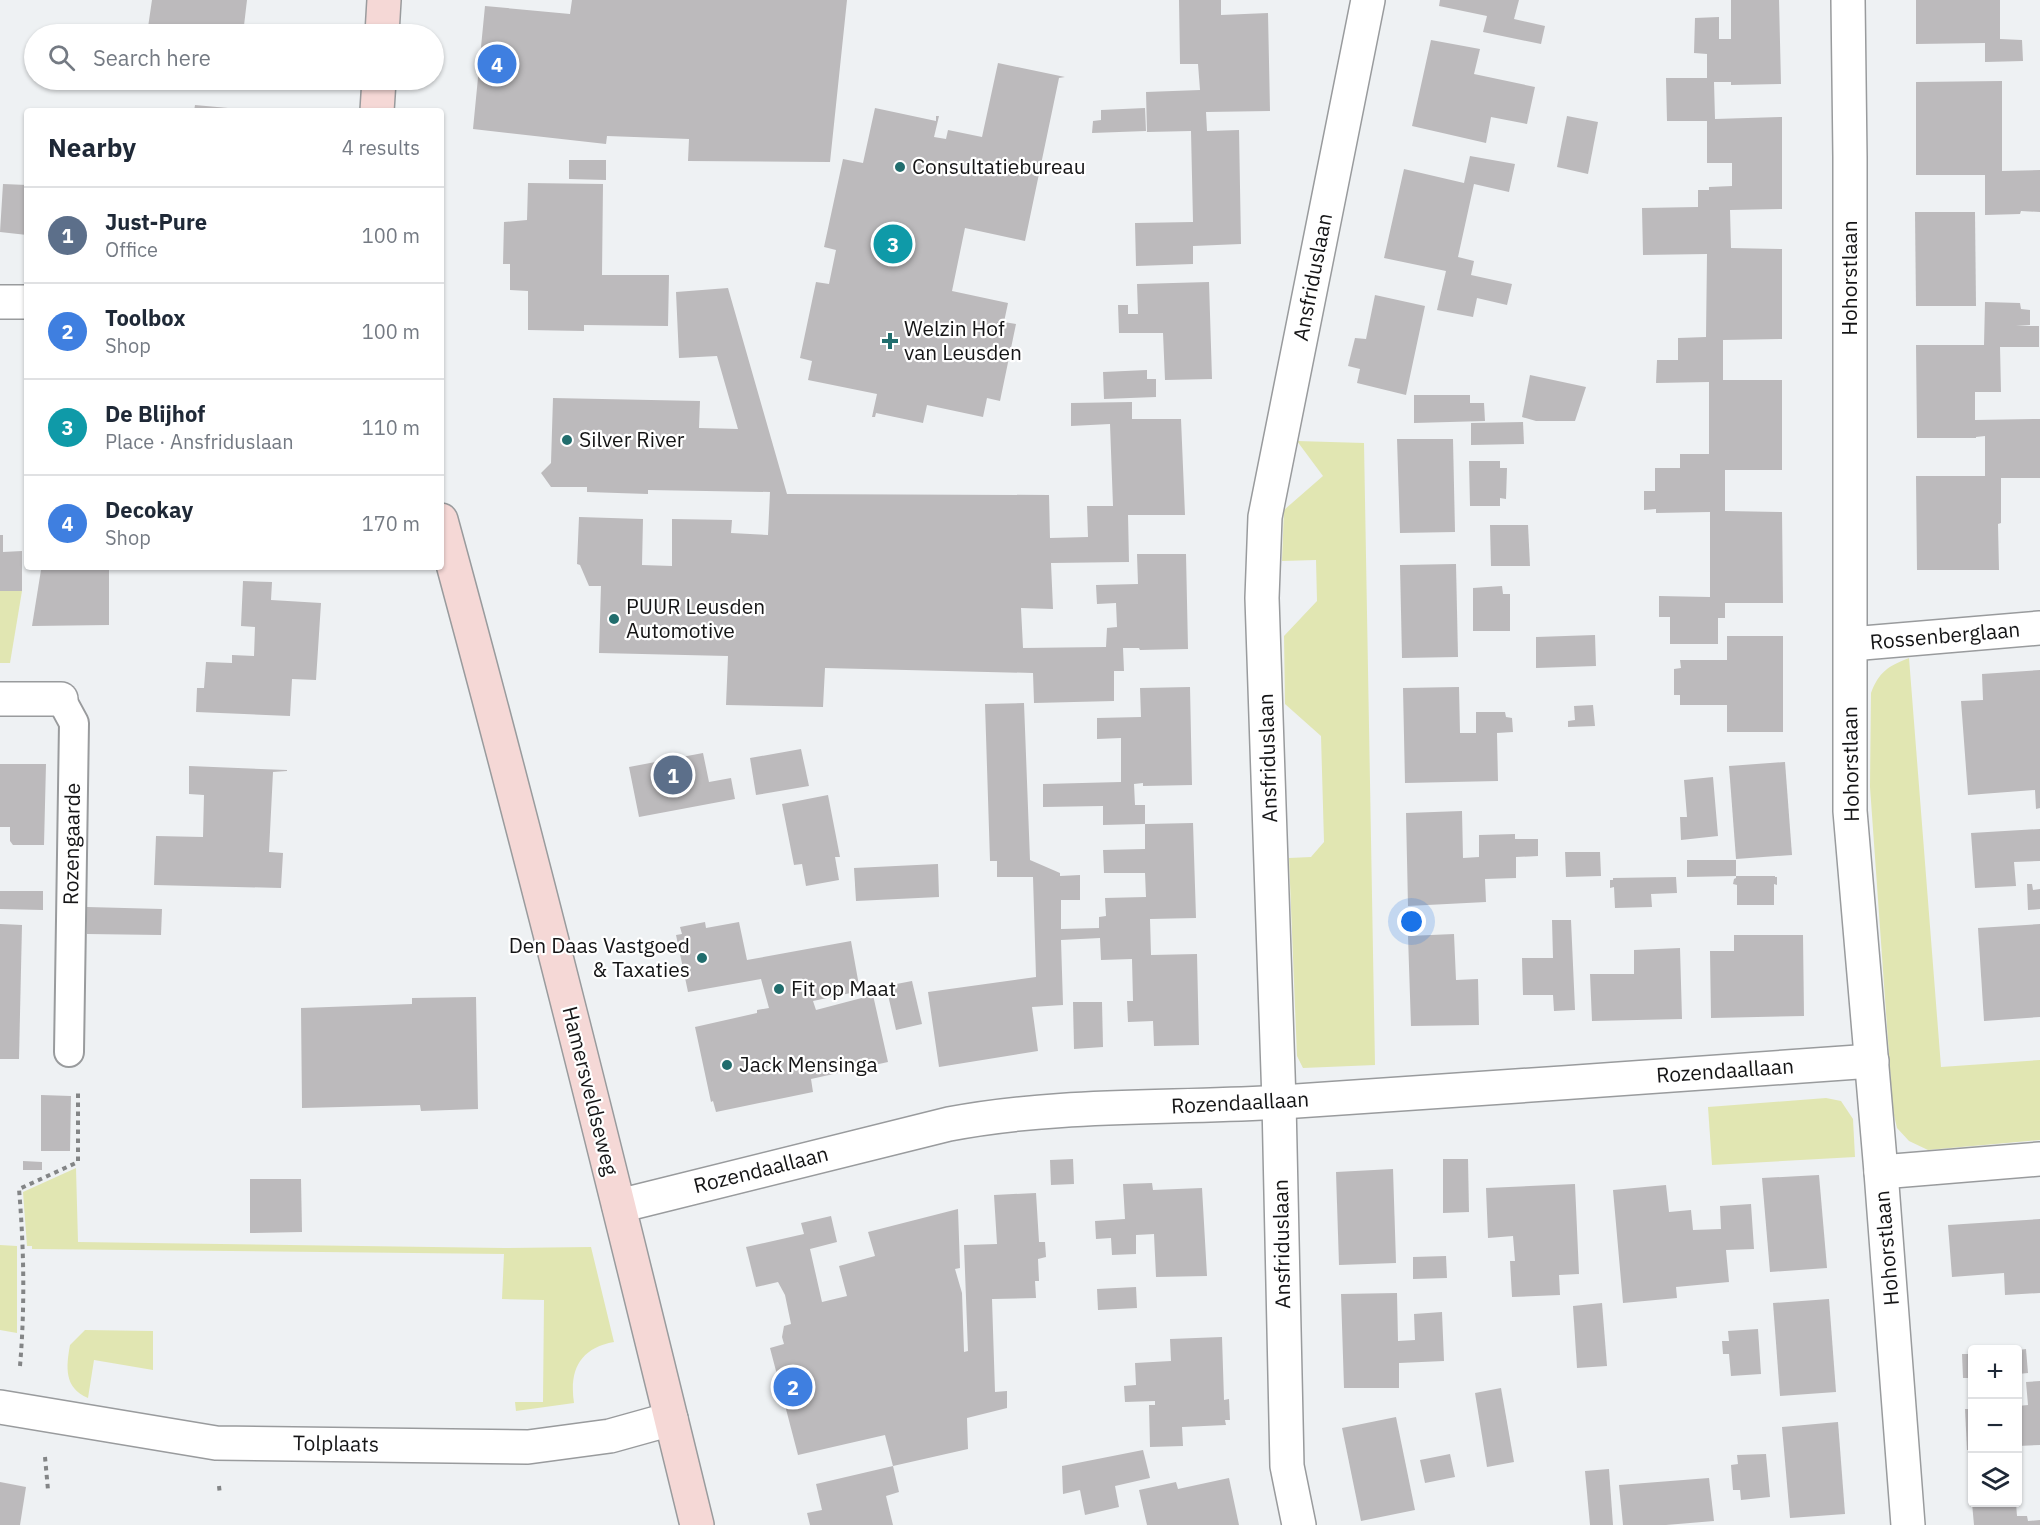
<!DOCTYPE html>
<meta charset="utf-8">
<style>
:root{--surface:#fff;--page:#f6f6f7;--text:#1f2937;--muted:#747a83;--line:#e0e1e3;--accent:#ea580c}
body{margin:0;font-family:"IBM Plex Sans",sans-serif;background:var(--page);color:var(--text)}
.controls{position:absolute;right:18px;bottom:18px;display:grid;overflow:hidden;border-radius:6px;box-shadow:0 2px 4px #0004}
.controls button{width:54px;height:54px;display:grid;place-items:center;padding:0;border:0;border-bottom:2px solid var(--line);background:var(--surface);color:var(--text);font:30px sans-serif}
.you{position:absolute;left:1412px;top:922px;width:21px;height:21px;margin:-15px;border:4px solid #fff;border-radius:50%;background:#1a73e8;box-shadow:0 0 0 9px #1a73e833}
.badge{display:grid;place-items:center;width:39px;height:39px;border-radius:50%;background:var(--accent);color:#fff;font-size:20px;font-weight:700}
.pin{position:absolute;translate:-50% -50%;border:3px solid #fff;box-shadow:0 2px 6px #0006}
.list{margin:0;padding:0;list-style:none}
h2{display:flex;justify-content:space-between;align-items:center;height:78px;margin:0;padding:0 24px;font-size:26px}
h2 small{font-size:20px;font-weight:400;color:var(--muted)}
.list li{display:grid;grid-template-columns:39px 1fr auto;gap:18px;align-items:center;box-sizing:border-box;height:96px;padding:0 24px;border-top:2px solid var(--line)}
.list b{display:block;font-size:22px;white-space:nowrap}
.list p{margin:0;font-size:20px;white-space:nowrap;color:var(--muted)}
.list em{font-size:20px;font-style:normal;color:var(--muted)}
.icon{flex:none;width:33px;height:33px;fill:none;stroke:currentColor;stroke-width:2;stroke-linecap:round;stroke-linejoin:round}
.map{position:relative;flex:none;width:2040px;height:1525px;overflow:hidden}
.search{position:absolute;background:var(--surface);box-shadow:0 2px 4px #0004;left:24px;top:24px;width:420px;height:66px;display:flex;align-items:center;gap:15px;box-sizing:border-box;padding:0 21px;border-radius:33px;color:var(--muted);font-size:22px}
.panel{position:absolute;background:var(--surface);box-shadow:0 2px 4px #0004;left:24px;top:108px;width:420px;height:462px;border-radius:6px}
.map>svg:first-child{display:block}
.green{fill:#e1e6b2}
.building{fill:#bcbabc}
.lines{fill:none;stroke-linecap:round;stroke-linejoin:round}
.lane-casing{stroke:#999b9d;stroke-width:32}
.street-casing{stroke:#999b9d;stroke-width:36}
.secondary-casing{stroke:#999b9d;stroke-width:36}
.path{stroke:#838586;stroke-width:4;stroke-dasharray:4.5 4.5;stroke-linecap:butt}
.lane{stroke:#fff;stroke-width:28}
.street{stroke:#fff;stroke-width:33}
.secondary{stroke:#f5d8d6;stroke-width:33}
.poi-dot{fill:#216d6d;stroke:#fff;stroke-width:2}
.labels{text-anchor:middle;stroke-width:4.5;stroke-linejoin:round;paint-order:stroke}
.poi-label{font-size:21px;fill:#151516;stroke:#fff;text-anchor:start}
.street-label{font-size:21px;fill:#151516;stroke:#fff}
</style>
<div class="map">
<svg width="2040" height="1525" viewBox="0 0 2040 1525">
<rect width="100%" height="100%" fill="#eef1f3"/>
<g class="green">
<polygon points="1297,441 1364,443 1375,1065 1303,1068 1297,1056 1289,858 1311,857 1324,842 1321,736 1285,704 1284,636 1317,601 1316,560 1282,561 1284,510 1323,476"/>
<polygon points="0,591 22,591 10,663 0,663"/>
<path d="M 1909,658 L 1941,1067 L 2040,1060 L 2040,1140 L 1928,1150 L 1909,1141 L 1897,1128 L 1893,1111 L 1870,787 L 1871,693 C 1879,672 1888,666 1909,658 Z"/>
<polygon points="1826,1098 1841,1101 1853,1119 1855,1157 1712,1165 1708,1107"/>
<path d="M 76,1168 L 78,1242 L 504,1248 L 591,1247 L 614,1342 C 580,1348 569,1370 574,1403 L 516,1411 L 515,1402 L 543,1402 L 544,1300 L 502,1299 L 504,1254 L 32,1249 L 32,1246 L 27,1246 L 23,1192 Z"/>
<polygon points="0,1245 17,1246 17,1333 0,1330"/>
<path d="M 85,1330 L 153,1331 L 153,1370 L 94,1360 L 88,1398 C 64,1388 66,1367 70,1345 Z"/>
</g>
<g class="building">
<polygon points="152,0 247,0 243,34 222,32 221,34 147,34"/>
<polygon points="572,0 847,0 830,162 688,161 689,139 607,136 606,144 473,129 485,6 570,14"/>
<polygon points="1179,0 1221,0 1221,15 1268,13 1270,111 1206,112 1207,131 1239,130 1241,244 1193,246 1193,264 1136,266 1135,223 1193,222 1191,131 1147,132 1146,92 1200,90 1198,64 1180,64"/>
<polygon points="1440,0 1519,0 1514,19 1545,26 1541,44 1483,32 1487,16 1439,6"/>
<polygon points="1731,0 1779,0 1781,84 1731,85 1731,82 1714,82 1715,119 1782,117 1782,209 1730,210 1731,248 1782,249 1782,339 1723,340 1723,380 1782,380 1782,470 1725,470 1725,511 1782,512 1783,603 1725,603 1725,618 1718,618 1718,644 1670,644 1670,617 1659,617 1659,596 1710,597 1710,512 1656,513 1656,509 1644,510 1644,491 1655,491 1655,468 1680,468 1680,454 1709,454 1709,382 1656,383 1657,360 1678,360 1678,338 1706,337 1707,254 1643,255 1642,208 1698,207 1698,190 1709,190 1709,187 1732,186 1732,163 1707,163 1707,121 1667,121 1666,78 1707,78 1707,54 1694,53 1695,18 1719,17 1719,39 1731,39"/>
<polygon points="1916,0 2000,0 2000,39 2022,40 2023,61 1985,62 1985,43 1916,44"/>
<polygon points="1431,40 1480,49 1474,74 1535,87 1527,124 1491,117 1486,143 1412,126"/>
<polygon points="998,63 1065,77 1059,78 1025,241 965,228 952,291 1008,303 1004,322 1016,324 1000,401 987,398 983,417 927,405 923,423 876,413 875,417 872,417 877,394 808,380 812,361 800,358 816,282 829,284 836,250 824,247 843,159 863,163 875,108 936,121 936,116 939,116 934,137 946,139 948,130 982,137"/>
<polygon points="2002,81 2002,171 2040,170 2040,212 2021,211 2020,214 1985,215 1985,175 1916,175 1916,82"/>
<polygon points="195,105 228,108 227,111 194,111"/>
<polygon points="1145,108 1146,131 1092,133 1093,121 1101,120 1101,110"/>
<polygon points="1567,116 1598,122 1588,174 1557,167"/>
<polygon points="1470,156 1515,164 1509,192 1474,184 1458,257 1474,261 1471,275 1512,284 1507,305 1477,298 1473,317 1437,310 1446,271 1384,258 1404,169 1464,183"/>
<polygon points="569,160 606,160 606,180 569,179"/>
<polygon points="528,183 603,184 602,275 669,275 668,326 584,325 584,331 528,330 528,291 510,290 510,264 503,264 504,222 527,220"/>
<polygon points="3,184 27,185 27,235 0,232"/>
<polygon points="1915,212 1975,212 1976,306 1916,306"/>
<polygon points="1209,282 1212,379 1165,380 1163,333 1119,333 1118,305 1128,305 1128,314 1138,314 1137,284"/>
<polygon points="728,288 787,494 1049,495 1050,538 1088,537 1087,506 1113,506 1110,424 1071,426 1071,403 1132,402 1132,419 1181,419 1185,515 1128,515 1129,562 1051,563 1053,609 1021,608 1023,648 1106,647 1107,628 1117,627 1116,603 1097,604 1096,585 1138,584 1137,554 1186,554 1188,649 1140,650 1139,648 1123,648 1124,671 1114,671 1114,701 1034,703 1033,673 825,668 823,707 726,705 728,656 599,653 601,586 589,586 580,565 577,564 579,517 643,519 642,565 672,566 672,519 732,520 731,533 768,535 770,492 648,490 648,494 587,492 587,487 551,487 541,473 551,463 553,398 700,401 699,428 738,429 717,356 679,358 676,292"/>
<polygon points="1375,295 1425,306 1406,395 1357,383 1360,369 1348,366 1355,338 1366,339"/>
<polygon points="1985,302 2020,303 2021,309 2030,310 2030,325 2016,326 2039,326 2039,347 2000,347 2001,392 1975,392 1975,420 2040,419 2040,478 2001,478 2001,523 1998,524 1999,570 1917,570 1916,476 1985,476 1985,436 1976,437 1976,438 1917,438 1916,345 1984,345"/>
<polygon points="1147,370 1147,379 1156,379 1156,397 1104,399 1103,372"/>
<polygon points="1530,375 1586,387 1575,421 1536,421 1522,417"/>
<polygon points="1414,395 1470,395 1470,403 1484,403 1485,421 1414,423"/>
<polygon points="1523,422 1524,444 1471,445 1471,423"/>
<polygon points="1397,439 1453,439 1455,532 1400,533"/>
<polygon points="1469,461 1500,461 1500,468 1507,468 1506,499 1500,498 1500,506 1470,506"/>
<polygon points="1490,525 1528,525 1530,566 1491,566"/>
<polygon points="0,535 3,535 3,552 22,551 22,591 0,591"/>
<polygon points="1456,564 1458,657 1402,658 1400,565"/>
<polygon points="109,569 109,625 32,626 41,570"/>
<polygon points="243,581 272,582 271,600 321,603 316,680 292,679 290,716 196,712 197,688 204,688 206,662 232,663 232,655 254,656 255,627 241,626"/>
<polygon points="1502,586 1503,594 1510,594 1510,631 1473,631 1473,588"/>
<polygon points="1595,635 1596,666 1536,668 1536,637"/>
<polygon points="1727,636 1783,636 1783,732 1727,732 1727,705 1680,705 1680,695 1674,695 1674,669 1681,668 1680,660 1727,660"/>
<polygon points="2040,670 2040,808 2036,809 2035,790 1968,795 1961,701 1983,700 1982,674"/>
<polygon points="1190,687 1192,785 1143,786 1143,783 1134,784 1135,805 1145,805 1145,824 1103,825 1103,806 1043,807 1043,784 1121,782 1121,738 1097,739 1097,718 1141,717 1140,688"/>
<polygon points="1459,687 1460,733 1476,733 1476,712 1505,712 1506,717 1512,718 1513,732 1497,733 1498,781 1405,783 1403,688"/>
<polygon points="1024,703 1030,860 1060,873 1060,876 1080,875 1080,900 1061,900 1061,929 1099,928 1099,917 1106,916 1105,898 1146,897 1145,873 1104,873 1103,850 1145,849 1145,824 1193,823 1196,918 1150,919 1151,955 1197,954 1199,1045 1154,1046 1153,1021 1128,1022 1127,1001 1133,1001 1132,959 1101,960 1100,938 1061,940 1063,1005 1032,1007 1038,1051 939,1067 928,992 1036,977 1033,877 997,877 997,861 990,861 985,704"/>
<polygon points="1593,705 1595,726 1568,727 1568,721 1575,720 1574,706"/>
<polygon points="801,749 809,786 756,795 750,758"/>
<polygon points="703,753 709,782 731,778 735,799 639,817 629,767"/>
<polygon points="1785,762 1792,855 1736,859 1729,766"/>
<polygon points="0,764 46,764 44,845 13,845 10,841 10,827 0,827"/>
<polygon points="189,766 287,770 287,771 273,772 269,852 283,853 281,888 154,885 156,836 203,837 204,795 189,794"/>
<polygon points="1713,777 1718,836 1681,840 1680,817 1687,817 1684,780"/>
<polygon points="828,795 840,857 835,857 839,880 806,886 802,864 794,865 782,804"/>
<polygon points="1462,811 1463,858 1479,857 1479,835 1515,834 1515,839 1538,839 1538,856 1516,857 1516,878 1485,879 1486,902 1408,906 1406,813"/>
<polygon points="2040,829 2040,861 2014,862 2016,886 1975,888 1971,833"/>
<polygon points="1565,852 1600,852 1601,876 1566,877"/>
<polygon points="1687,860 1736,860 1736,876 1687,877"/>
<polygon points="938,864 939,897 856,901 854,868"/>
<polygon points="1736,876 1775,876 1775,877 1777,877 1777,885 1774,884 1774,905 1737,905 1737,885 1733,884 1734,879 1736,878"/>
<polygon points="1676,877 1677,893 1651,894 1652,907 1615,908 1614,887 1610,888 1610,880 1613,880 1613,878"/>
<polygon points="2027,884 2032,884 2033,890 2040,889 2040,909 2028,910"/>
<polygon points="0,891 43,891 43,910 0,909"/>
<polygon points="87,907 162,909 161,935 87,934"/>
<polygon points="1552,920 1571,920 1575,1010 1554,1011 1553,995 1523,995 1522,958 1553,958"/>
<polygon points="705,922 706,928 739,922 747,960 851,941 860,991 813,1001 816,1010 873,995 888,1062 811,1079 813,1092 716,1112 713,1101 711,1102 695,1027 757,1013 757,1010 769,1008 761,979 688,992 676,935 682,934 680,927"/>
<polygon points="0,924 22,925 19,1059 0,1059"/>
<polygon points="2040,924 2040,1017 1984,1021 1978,928"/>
<polygon points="1454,934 1456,980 1478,979 1479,1025 1411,1026 1408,936"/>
<polygon points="1734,935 1803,935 1804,1016 1711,1018 1710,951 1734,951"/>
<polygon points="1680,948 1682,1019 1592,1021 1590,974 1634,974 1634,950"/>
<polygon points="912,981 922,1024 896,1030 886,986"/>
<polygon points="476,997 478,1109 421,1111 420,1105 302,1108 301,1008 412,1004 412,998"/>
<polygon points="1073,1002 1102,1002 1103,1047 1074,1049"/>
<polygon points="41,1095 71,1096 70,1151 41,1151"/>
<polygon points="1073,1159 1074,1184 1051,1185 1050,1160"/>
<polygon points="1443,1159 1468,1159 1469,1212 1443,1213"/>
<polygon points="23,1161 42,1162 42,1170 23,1170"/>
<polygon points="1393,1169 1396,1263 1339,1265 1336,1172"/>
<polygon points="1819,1175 1827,1268 1770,1272 1762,1178"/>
<polygon points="250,1179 301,1179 302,1232 250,1233"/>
<polygon points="1152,1183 1153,1190 1202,1188 1207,1276 1156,1277 1154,1234 1136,1235 1136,1254 1112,1255 1111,1238 1096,1239 1095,1221 1125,1219 1123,1184"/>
<polygon points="1575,1184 1579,1274 1559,1275 1560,1295 1512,1297 1510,1261 1515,1261 1513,1236 1488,1238 1486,1188"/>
<polygon points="1666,1185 1669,1212 1691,1210 1693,1230 1721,1229 1720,1206 1751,1204 1754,1249 1726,1250 1729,1282 1676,1287 1677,1298 1623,1303 1613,1190"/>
<polygon points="1036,1193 1039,1242 1045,1242 1046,1257 1038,1259 1039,1281 1035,1281 1036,1298 992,1299 995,1392 1007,1391 1007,1408 967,1418 968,1449 893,1466 885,1435 798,1455 770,1348 784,1344 782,1337 784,1326 791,1324 785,1295 778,1282 756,1287 746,1247 804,1234 801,1223 831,1216 837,1242 810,1249 822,1302 847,1296 839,1266 875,1256 868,1232 958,1209 960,1268 955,1269 962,1293 964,1352 968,1351 964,1245 997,1244 994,1195"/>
<polygon points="2040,1219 2040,1293 2005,1295 2004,1273 1952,1277 1948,1225"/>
<polygon points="1446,1256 1447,1278 1413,1279 1413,1257"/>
<polygon points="1136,1287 1137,1308 1098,1310 1097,1289"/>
<polygon points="1397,1293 1398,1341 1415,1340 1414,1314 1442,1312 1444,1361 1399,1363 1399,1388 1344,1388 1341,1294"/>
<polygon points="1829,1299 1836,1392 1780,1396 1773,1303"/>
<polygon points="1602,1303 1607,1366 1577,1368 1573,1306"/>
<polygon points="1758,1329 1761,1374 1731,1376 1729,1354 1723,1354 1722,1341 1729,1341 1728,1331"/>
<polygon points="1222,1337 1224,1400 1229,1399 1230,1420 1225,1420 1226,1425 1182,1427 1183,1446 1150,1447 1149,1405 1155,1405 1155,1401 1125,1402 1124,1386 1136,1385 1135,1363 1171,1361 1170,1339"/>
<polygon points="2026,1349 2028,1373 2018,1374 2018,1350"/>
<polygon points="1962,1354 1972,1354 1972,1378 1963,1378"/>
<polygon points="2040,1381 2040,1445 2018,1446 2018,1406 2028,1405 2026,1382"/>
<polygon points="1501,1388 1514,1462 1487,1467 1475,1393"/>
<polygon points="1965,1409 1972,1409 1972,1450 1967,1450"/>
<polygon points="1396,1417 1415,1510 1361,1521 1342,1428"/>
<polygon points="1838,1422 1845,1514 1790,1518 1782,1427"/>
<polygon points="1143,1450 1150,1478 1115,1486 1119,1507 1085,1515 1080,1490 1063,1494 1062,1466"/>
<polygon points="1450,1454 1455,1477 1425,1483 1420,1460"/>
<polygon points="1766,1454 1770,1497 1741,1500 1740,1490 1733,1490 1731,1465 1738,1464 1737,1455"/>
<polygon points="893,1466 899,1492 886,1496 893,1525 810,1525 807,1513 822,1510 816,1484"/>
<polygon points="1609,1469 1613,1525 1590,1525 1585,1471"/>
<polygon points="1229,1478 1239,1525 1147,1525 1139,1490 1176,1482 1178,1489"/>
<polygon points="1709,1478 1714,1521 1666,1525 1623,1525 1619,1485"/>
<polygon points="0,1482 26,1487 20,1525 0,1525"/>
<polygon points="1972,1503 2016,1503 2017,1516 2027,1516 2028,1521 2040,1520 2040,1525 1974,1525"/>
</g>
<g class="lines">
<defs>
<polyline id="lane" points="61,699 74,723 69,1052"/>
<g id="street">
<polyline points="1848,0 1850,157 1850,811 1881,1172 1908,1525"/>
<polyline points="0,302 27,302"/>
<polyline points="1851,644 2040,628"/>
<polyline points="0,699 61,699"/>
<polyline points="1881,1172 2040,1159"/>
<path d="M 619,1206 L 949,1124 C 1059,1103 1171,1109 1282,1102 C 1479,1089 1675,1075 1872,1061"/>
<polyline points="0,1407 216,1443 528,1447 610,1436 671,1419"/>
<polyline points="1299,1525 1287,1466 1279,1102 1262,598 1265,517 1368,0"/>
</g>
<g id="secondary">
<polyline points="382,34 384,0"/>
<polyline points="377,111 379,80"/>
<path d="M 441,520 C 532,853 615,1189 697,1525"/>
</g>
</defs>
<use href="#lane" class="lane-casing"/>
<use href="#street" class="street-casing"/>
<use href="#secondary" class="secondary-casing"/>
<g class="path">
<path d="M 20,1366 C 25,1307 24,1248 19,1189 L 78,1162 L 78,1090"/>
<polyline points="45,1457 48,1490"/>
<polyline points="219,1486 220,1495"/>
</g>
<use href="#lane" class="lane"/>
<use href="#street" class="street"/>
<use href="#secondary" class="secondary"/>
</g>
<g class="poi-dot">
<circle cx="900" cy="167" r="6"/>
<path d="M887 332h6v6h6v6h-6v6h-6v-6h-6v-6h6z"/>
<circle cx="567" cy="440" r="6"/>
<circle cx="614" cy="619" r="6"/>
<circle cx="702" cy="958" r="6"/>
<circle cx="779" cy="989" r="6"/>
<circle cx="727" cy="1065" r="6"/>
</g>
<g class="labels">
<g class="poi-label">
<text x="912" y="174">Consultatiebureau</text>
<text x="904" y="336">Welzin Hof<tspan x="904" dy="24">van Leusden</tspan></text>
<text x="579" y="447">Silver River</text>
<text x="626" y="614">PUUR Leusden<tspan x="626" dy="24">Automotive</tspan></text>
<text x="690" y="953" text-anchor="end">Den Daas Vastgoed<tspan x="690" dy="24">&amp; Taxaties</tspan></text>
<text x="791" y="996">Fit op Maat</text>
<text x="739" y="1072">Jack Mensinga</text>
</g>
<g class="street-label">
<text transform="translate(1313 277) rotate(-79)" y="7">Ansfriduslaan</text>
<text transform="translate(1850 278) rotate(-90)" y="7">Hohorstlaan</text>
<text transform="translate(1945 636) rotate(-5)" y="7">Rossenberglaan</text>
<text transform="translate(1268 758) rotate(-92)" y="7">Ansfriduslaan</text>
<text transform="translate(1851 764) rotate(-91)" y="7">Hohorstlaan</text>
<text transform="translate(72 844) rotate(-89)" y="7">Rozengaarde</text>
<text transform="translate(1725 1071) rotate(-4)" y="7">Rozendaallaan</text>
<text transform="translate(590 1091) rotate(76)" y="7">Hamersveldseweg</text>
<text transform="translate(1240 1103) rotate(-3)" y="7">Rozendaallaan</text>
<text transform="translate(761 1170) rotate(-14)" y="7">Rozendaallaan</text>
<text transform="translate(1282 1244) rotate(-91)" y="7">Ansfriduslaan</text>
<text transform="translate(1887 1248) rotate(-95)" y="7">Hohorstlaan</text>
<text transform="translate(336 1444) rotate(1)" y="7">Tolplaats</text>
</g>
</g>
</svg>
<div class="controls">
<button>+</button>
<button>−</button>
<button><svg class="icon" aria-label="layers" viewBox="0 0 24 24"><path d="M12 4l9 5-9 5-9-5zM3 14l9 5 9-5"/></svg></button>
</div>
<div class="you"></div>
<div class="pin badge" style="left:673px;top:775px;background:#5c6f8a">1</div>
<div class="pin badge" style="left:793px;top:1387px;background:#3f7fe0">2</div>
<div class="pin badge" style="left:893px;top:244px;background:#0f9aa8">3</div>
<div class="pin badge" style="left:497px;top:64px;background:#3f7fe0">4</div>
<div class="search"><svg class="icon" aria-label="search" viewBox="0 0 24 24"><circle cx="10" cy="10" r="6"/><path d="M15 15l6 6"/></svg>Search here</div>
<section class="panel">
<h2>Nearby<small>4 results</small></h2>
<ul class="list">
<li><span class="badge" style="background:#5c6f8a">1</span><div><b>Just-Pure</b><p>Office</p></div><em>100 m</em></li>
<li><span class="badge" style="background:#3f7fe0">2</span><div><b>Toolbox</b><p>Shop</p></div><em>100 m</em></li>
<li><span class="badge" style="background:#0f9aa8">3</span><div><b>De Blijhof</b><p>Place · Ansfriduslaan</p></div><em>110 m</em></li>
<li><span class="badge" style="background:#3f7fe0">4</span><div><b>Decokay</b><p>Shop</p></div><em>170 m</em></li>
</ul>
</section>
</div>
